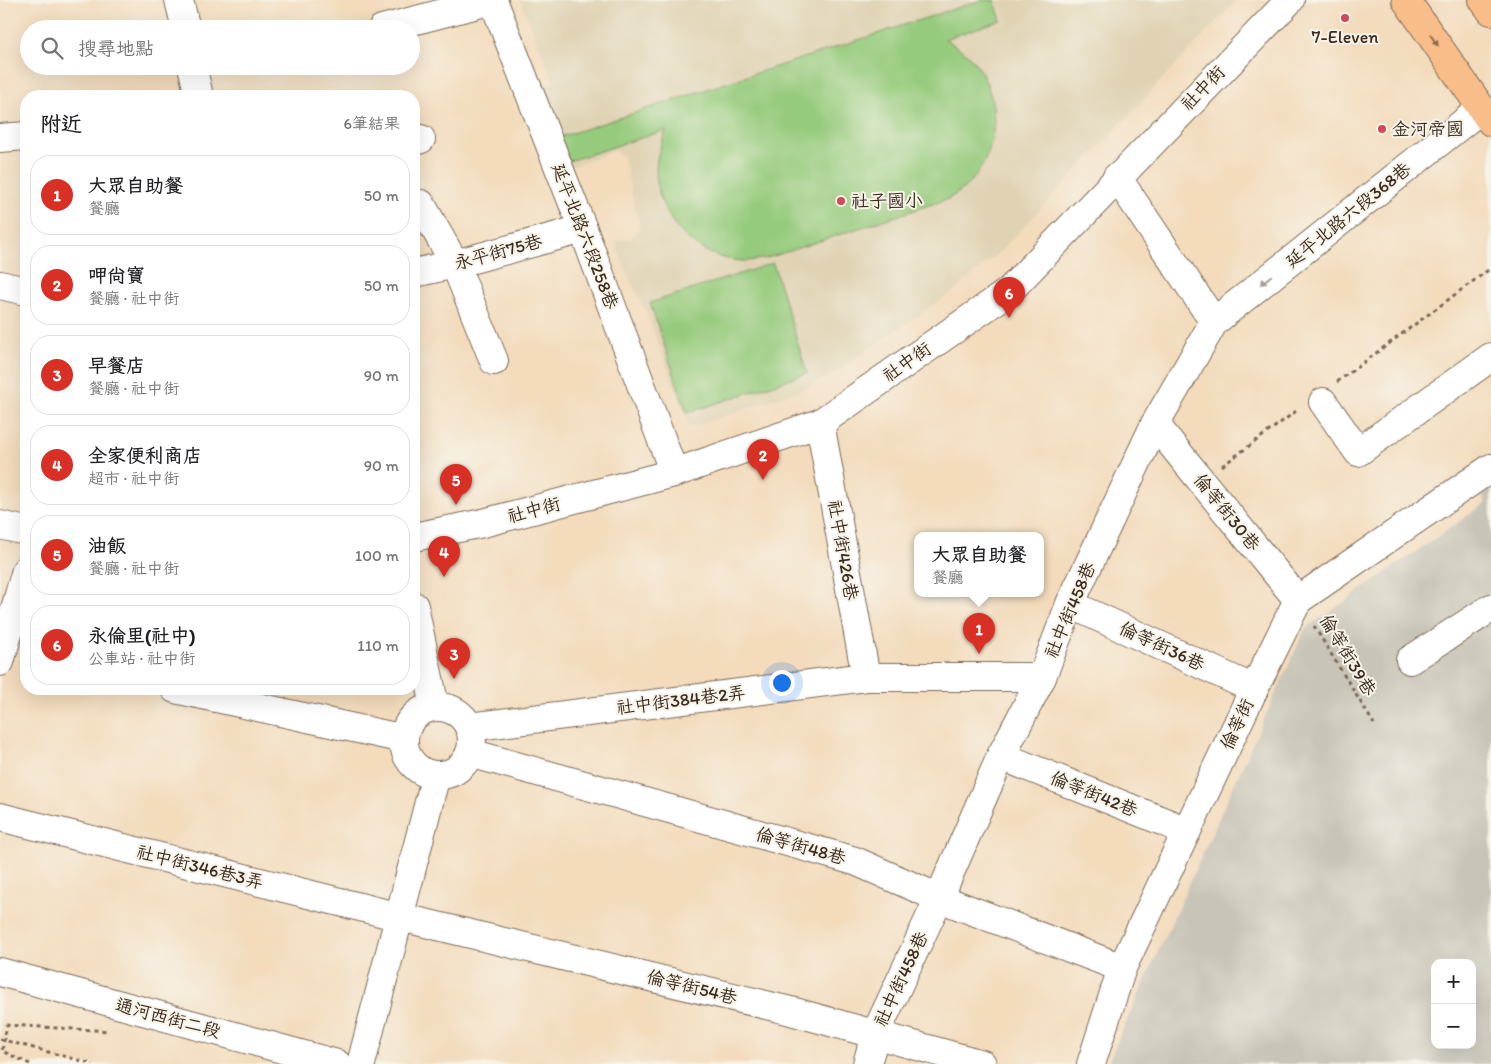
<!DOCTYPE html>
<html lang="zh-TW">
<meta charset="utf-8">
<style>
:root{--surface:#fff;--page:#f2f2f2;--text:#202124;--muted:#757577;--line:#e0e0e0;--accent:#d93025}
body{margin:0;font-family:Itim,"LXGW WenKai TC",sans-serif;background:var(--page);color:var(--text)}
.controls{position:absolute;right:15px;bottom:15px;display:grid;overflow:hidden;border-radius:10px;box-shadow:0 5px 20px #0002}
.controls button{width:45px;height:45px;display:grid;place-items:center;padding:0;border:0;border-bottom:1px solid var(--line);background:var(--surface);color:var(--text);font:25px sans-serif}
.you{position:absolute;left:781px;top:682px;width:18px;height:18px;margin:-12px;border:4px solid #fff;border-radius:50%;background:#1a73e8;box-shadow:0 0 0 8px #1a73e833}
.badge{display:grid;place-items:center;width:32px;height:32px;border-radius:50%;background:var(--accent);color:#fff;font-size:16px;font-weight:700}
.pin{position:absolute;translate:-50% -41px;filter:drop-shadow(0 1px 2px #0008)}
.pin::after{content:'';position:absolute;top:26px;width:18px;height:15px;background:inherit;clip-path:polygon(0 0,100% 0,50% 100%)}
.popup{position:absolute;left:914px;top:532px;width:130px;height:65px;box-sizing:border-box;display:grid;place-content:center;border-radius:10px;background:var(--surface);filter:drop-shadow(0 1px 4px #0005);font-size:16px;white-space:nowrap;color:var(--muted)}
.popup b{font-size:19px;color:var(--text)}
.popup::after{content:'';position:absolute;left:50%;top:100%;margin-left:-10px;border:10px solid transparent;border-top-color:var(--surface)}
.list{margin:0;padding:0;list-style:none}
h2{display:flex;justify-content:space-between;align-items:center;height:65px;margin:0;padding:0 20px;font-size:21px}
h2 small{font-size:16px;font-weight:400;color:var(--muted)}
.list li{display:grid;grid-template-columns:32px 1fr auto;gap:15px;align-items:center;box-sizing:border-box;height:80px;margin:0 10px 10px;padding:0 10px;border:1px solid var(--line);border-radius:20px}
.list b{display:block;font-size:19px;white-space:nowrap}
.list p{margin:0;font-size:16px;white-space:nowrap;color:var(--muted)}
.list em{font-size:16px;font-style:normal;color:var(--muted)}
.icon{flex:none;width:28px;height:28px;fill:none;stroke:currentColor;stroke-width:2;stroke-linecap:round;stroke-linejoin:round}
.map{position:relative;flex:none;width:1491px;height:1064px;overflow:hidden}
.search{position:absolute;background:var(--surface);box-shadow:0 5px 20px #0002;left:20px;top:20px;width:400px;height:55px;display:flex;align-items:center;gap:12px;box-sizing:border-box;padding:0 18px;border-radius:28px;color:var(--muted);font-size:19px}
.panel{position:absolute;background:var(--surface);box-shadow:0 5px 20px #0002;left:20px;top:90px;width:400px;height:605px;border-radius:20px}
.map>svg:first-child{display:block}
.built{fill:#e0d3b4}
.industrial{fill:#c8c4b8;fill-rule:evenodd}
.green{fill:#96cb7d;stroke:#687a4e}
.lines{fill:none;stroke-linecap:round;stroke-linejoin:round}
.minor-casing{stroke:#7b6855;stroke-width:30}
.major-casing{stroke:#7b6855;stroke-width:30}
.path{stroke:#7b6855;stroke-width:3;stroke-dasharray:4 4;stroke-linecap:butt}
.minor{stroke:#fff;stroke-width:28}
.major{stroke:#f8bd89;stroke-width:28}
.oneway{fill:#906c4e}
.oneway2{fill:#a79f9a}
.poi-dot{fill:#d1495b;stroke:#f7f3e8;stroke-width:2}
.labels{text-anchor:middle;stroke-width:4;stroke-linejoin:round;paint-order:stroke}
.poi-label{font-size:18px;fill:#3b2a1e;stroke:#f7f3e8;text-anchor:start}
.street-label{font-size:18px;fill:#3b2a1e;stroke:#f7f3e8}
</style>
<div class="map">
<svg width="1491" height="1064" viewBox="0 0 1491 1064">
<rect width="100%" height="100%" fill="#f7f3e8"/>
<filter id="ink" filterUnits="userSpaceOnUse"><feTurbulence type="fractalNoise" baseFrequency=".02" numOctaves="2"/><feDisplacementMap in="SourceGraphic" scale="10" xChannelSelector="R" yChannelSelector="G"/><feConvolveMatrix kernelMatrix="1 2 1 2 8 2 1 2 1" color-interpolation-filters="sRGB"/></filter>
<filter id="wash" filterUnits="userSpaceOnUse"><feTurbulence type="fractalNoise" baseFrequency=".0096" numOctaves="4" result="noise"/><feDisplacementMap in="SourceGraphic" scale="20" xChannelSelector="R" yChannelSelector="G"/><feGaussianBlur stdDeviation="1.12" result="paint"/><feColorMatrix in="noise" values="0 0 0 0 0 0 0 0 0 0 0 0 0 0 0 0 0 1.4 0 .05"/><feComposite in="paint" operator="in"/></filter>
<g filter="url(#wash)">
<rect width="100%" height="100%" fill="#f3dbbc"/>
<polygon class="built" points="520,0 1237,0 1002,250 954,291 837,371 806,388 690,428 644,307 631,282 615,242 632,238 632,236 636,234 635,231 640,229 627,174 628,173 622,154 619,155 614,151 571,167 541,88 554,82"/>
<path class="industrial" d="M 1491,487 L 1491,1064 L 1107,1064 L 1305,629 L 1486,503 L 1480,494 ZM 1435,963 L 1472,963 L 1472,1045 L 1435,1045 Z"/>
<g class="green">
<path d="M 981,0 L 994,0 L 1001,20 L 945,39 C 954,45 963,50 970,57 C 1004,94 1001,156 964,188 C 959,193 953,196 948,199 L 771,257 C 762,259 753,261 744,261 C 695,260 654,216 656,167 C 657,154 662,142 666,130 L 569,161 L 560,137 Z"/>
<polygon points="773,263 807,373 687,413 650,303"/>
</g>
</g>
<g filter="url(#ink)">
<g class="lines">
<defs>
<g id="minor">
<polyline points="179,0 186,29"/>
<polyline points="493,0 583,229 674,473"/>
<polyline points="382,29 493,0"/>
<polyline points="192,66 199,96"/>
<polyline points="0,138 26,136"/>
<polyline points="414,141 421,139"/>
<polyline points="1117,177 1214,322"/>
<polyline points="421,204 455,264 494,361"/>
<polyline points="414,273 455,264 583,229"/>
<polyline points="0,285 26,291"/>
<polyline points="1323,402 1358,452 1491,357"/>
<polyline points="820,423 866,677"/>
<polyline points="1155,424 1298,600"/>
<polyline points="0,525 26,531"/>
<polyline points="414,537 483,523 674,473 820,423 1008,292 1290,0"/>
<polyline points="1070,604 1254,689"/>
<polyline points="414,606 435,707"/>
<polyline points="1410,660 1491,608"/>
<polyline points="0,662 26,570"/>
<polyline points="175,689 404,739"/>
<circle cx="438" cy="741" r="34"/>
<polyline points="469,727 866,677 1042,677"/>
<polyline points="470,753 855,861 939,898 1122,968"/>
<polyline points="1001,756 1187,831"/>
<polyline points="0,817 400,917 791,1011 982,1064"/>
<polyline points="0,972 337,1064"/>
<polyline points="361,1064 436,775"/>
<polyline points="867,1064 875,1035 939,898 1001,756 1042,677 1070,604 1155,424 1214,322 1482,108"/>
<polyline points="1091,1064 1122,968 1254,689 1298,600 1491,468"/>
</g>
<g id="major">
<polyline points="1406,0 1491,122"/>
<polyline points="1483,0 1491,11"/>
</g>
</defs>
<use href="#minor" class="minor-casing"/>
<use href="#major" class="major-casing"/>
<g class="path">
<polyline points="1337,382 1491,268"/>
<polyline points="1222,466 1299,409"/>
<polyline points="1314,626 1374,724"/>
<polyline points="0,1039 93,1064"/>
<polyline points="30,1064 2,1051 7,1025 109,1031"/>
</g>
<use href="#minor" class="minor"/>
<use href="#major" class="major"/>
</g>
<defs><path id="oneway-solid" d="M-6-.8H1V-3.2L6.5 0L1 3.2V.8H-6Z" transform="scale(1.25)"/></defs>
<use class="oneway" href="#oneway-solid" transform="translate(1434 40) rotate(55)"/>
<use class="oneway2" href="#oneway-solid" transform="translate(1266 280) rotate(141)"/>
</g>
<g class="poi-dot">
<circle cx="1345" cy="18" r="5"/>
<circle cx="1382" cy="129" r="5"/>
<circle cx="841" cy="201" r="5"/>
</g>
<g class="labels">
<g class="poi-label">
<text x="1345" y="43" text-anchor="middle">7-Eleven</text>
<text x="1392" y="135">金河帝國</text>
<text x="851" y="207">社子國小</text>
</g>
<g class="street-label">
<text transform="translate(1203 88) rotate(-46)" y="6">社中街</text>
<text transform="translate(1348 215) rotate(-39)" y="6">延平北路六段368巷</text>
<text transform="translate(585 236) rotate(69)" y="6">延平北路六段258巷</text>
<text transform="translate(498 252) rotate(-15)" y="6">永平街75巷</text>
<text transform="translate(907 362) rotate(-35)" y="6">社中街</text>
<text transform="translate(534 510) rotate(-15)" y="6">社中街</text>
<text transform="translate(1227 512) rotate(51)" y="6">倫等街30巷</text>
<text transform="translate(843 550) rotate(80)" y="6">社中街426巷</text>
<text transform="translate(1070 610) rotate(-67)" y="6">社中街458巷</text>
<text transform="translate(1162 646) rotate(25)" y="6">倫等街36巷</text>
<text transform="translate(1348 655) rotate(59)" y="6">倫等街39巷</text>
<text transform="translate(681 700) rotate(-7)" y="6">社中街384巷2弄</text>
<text transform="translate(1237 724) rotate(-65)" y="6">倫等街</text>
<text transform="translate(1094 794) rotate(22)" y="6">倫等街42巷</text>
<text transform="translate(801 846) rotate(16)" y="6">倫等街48巷</text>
<text transform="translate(200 867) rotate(14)" y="6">社中街346巷3弄</text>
<text transform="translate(901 979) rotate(-65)" y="6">社中街458巷</text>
<text transform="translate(692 987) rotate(14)" y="6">倫等街54巷</text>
<text transform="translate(168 1018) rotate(15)" y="6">通河西街二段</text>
</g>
</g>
</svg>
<div class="controls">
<button>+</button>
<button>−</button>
</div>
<div class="you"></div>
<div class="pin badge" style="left:979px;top:654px">1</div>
<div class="popup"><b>大眾自助餐</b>餐廳</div>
<div class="pin badge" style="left:763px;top:480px">2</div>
<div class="pin badge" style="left:454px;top:679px">3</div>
<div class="pin badge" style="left:444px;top:577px">4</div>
<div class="pin badge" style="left:456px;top:505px">5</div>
<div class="pin badge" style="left:1009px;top:318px">6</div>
<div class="search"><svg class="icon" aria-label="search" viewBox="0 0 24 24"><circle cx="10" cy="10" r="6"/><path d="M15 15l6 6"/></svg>搜尋地點</div>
<section class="panel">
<h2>附近<small>6筆結果</small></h2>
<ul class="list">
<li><span class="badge">1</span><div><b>大眾自助餐</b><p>餐廳</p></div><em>50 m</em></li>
<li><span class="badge">2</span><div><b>呷尚寶</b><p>餐廳 · 社中街</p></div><em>50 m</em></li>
<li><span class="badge">3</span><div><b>早餐店</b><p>餐廳 · 社中街</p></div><em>90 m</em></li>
<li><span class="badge">4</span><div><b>全家便利商店</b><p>超市 · 社中街</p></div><em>90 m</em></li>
<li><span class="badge">5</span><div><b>油飯</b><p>餐廳 · 社中街</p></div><em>100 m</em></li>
<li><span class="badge">6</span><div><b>永倫里(社中)</b><p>公車站 · 社中街</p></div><em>110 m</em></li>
</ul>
</section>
</div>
